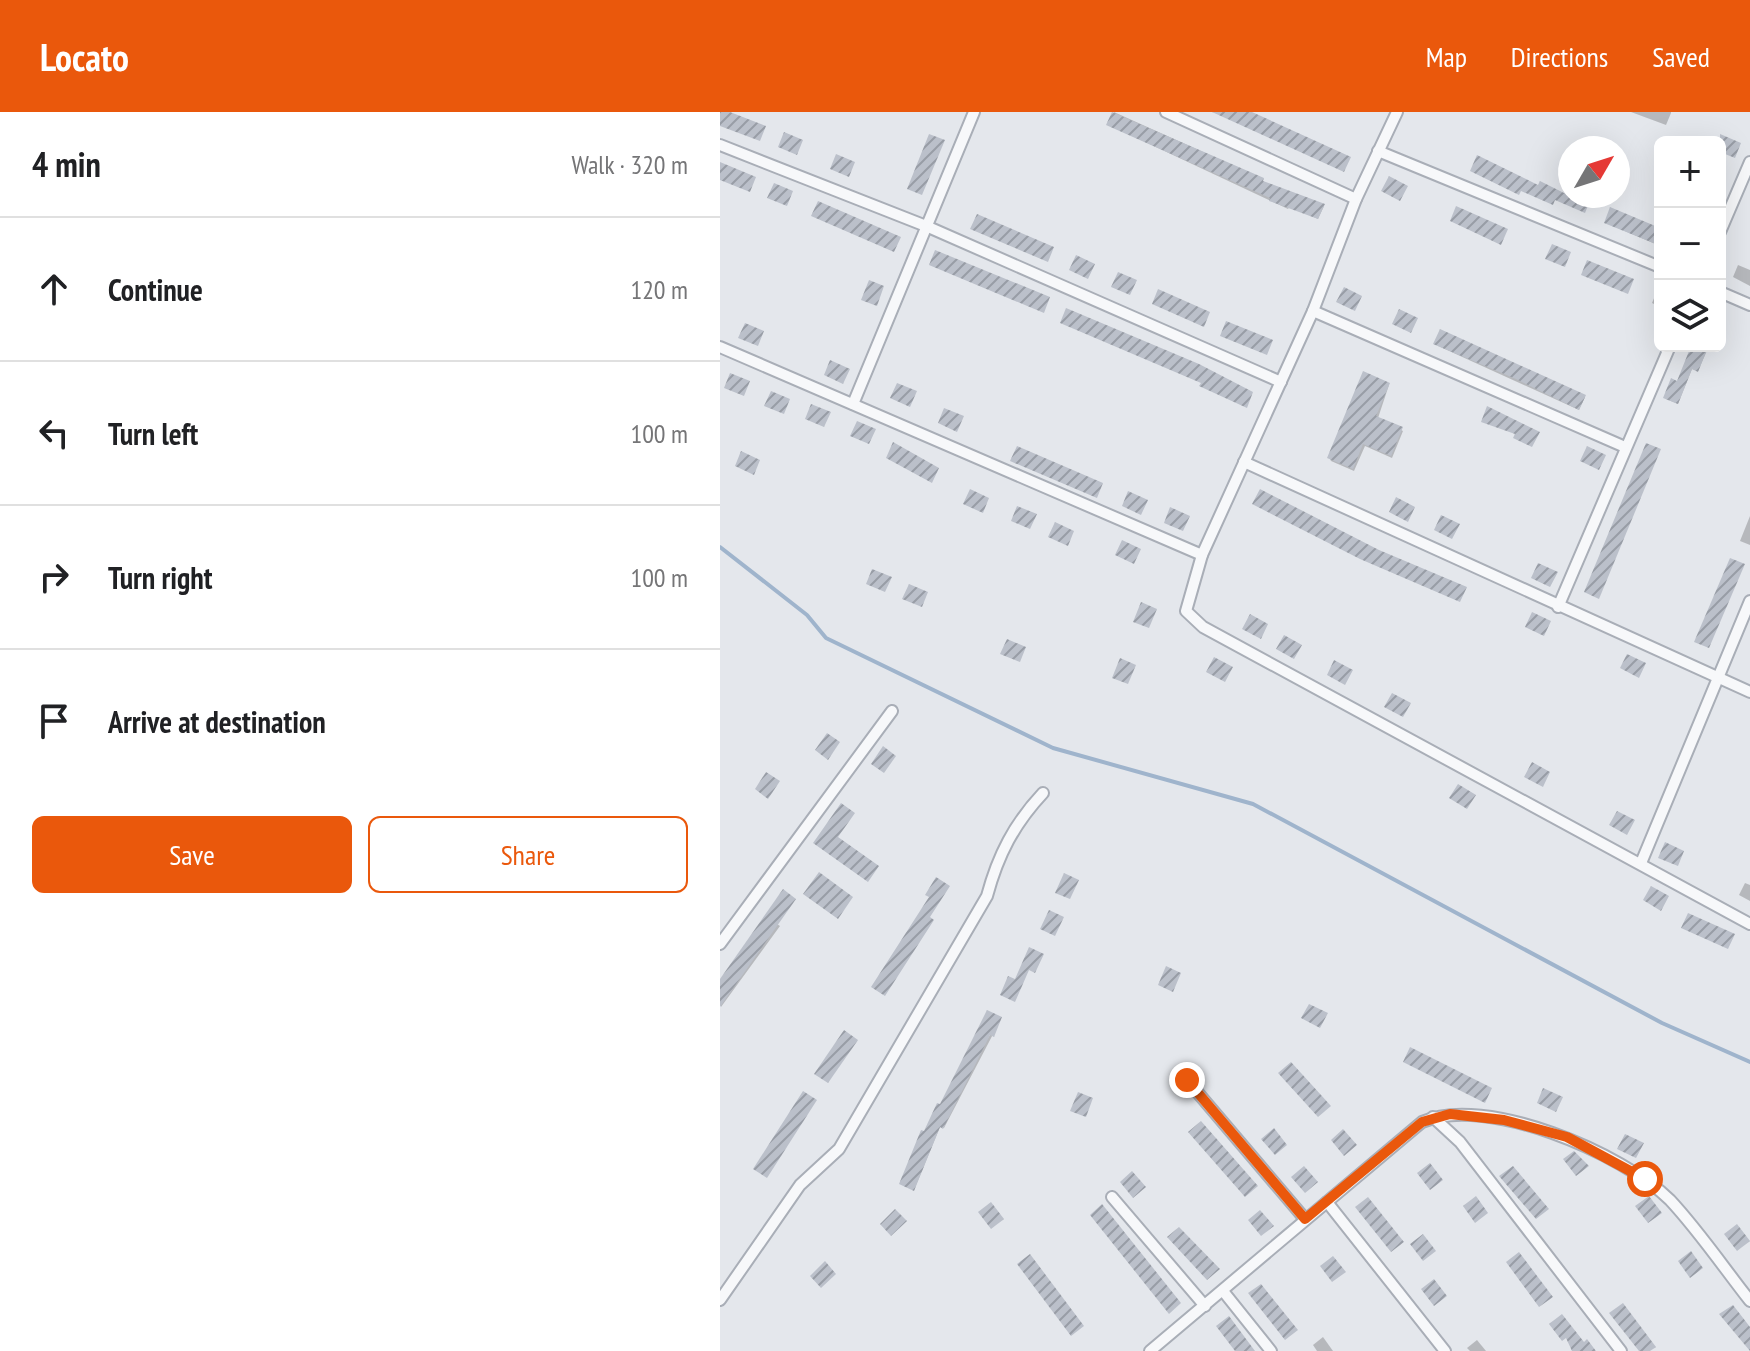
<!DOCTYPE html>
<meta charset="utf-8">
<style>
:root{--surface:#fff;--page:#f6f6f6;--text:#202124;--muted:#757577;--line:#e0e0e0;--accent:#ea580c}
body{margin:0;font-family:"PT Sans Narrow",sans-serif;background:var(--page);color:var(--text)}
.controls{position:absolute;right:24px;top:24px;display:grid;overflow:hidden;border-radius:12px;box-shadow:0 8px 32px #0002}
.controls button{width:72px;height:72px;display:grid;place-items:center;padding:0;border:0;border-bottom:2px solid var(--line);background:var(--surface);color:var(--text);font:40px sans-serif}
.compass{position:absolute;left:838px;top:24px;width:72px;height:72px;border-radius:50%;background:var(--surface);box-shadow:0 8px 32px #0002;rotate:51deg}
.stop{position:absolute;width:24px;height:24px;margin:-18px;border:6px solid #ea580c;border-radius:50%;background:#fff}
.stop.end{background:#ea580c;border-color:#fff;box-shadow:0 2px 8px #0008}
.list{margin:0;padding:0;list-style:none}
h2{display:flex;justify-content:space-between;align-items:center;height:104px;margin:0;padding:0 32px;font-size:34px}
h2 small{font-size:26px;font-weight:400;color:var(--muted)}
.list li{display:grid;grid-template-columns:52px 1fr auto;gap:24px;align-items:center;box-sizing:border-box;height:144px;padding:0 32px;border-top:2px solid var(--line)}
.list b{display:block;font-size:30px;white-space:nowrap}
.list em{font-size:26px;font-style:normal;color:var(--muted)}
.actions{display:flex;gap:16px;padding:24px 32px}
.actions a{flex:1;padding:18px 0;border:2px solid var(--accent);border-radius:12px;text-align:center;font-size:28px;color:var(--accent)}
.actions .main{background:var(--accent);color:#fff}
.icon{flex:none;width:44px;height:44px;fill:none;stroke:currentColor;stroke-width:2;stroke-linecap:round;stroke-linejoin:round}
.map{position:relative;flex:none;width:1030px;height:1239px;overflow:hidden}
header{display:flex;align-items:center;gap:48px;box-sizing:border-box;height:112px;padding:0 40px;background:var(--accent);color:#fff}
header strong{font-size:38px}
nav{display:flex;gap:44px;margin-inline-start:auto;font-size:28px}
main{display:flex}
aside{flex:1;background:var(--surface)}
.map>svg:first-child{display:block}
.shadow{fill:#0003}
.lines{fill:none;stroke-linecap:round;stroke-linejoin:round}
.stream{stroke:#9fb4cc;stroke-width:4}
.building{fill:url(#building-hatch)}
.street-casing{stroke:#a9aeb7;stroke-width:14}
.street{stroke:#f7f8fa;stroke-width:10}
.route{stroke:#ea580c;stroke-width:10}
</style>
<header>
<strong>Locato</strong>
<nav><a>Map</a><a>Directions</a><a>Saved</a></nav>
</header>
<main>
<aside>
<h2>4 min<small>Walk · 320 m</small></h2>
<ul class="list">
<li><svg class="icon" aria-label="ahead" viewBox="0 0 24 24"><path d="M12 20V5M6 11l6-6 6 6"/></svg><div><b>Continue</b></div><em>120 m</em></li>
<li><svg class="icon" aria-label="left" viewBox="0 0 24 24"><path d="M17 20v-9H6M10 6l-5 5 5 5"/></svg><div><b>Turn left</b></div><em>100 m</em></li>
<li><svg class="icon" aria-label="right" viewBox="0 0 24 24"><path d="M7 20v-9h11M14 6l5 5-5 5"/></svg><div><b>Turn right</b></div><em>100 m</em></li>
<li><svg class="icon" aria-label="arrive" viewBox="0 0 24 24"><path d="M6 21V4h12l-3 4 3 4H6"/></svg><div><b>Arrive at destination</b></div></li>
</ul>
<div class="actions"><a class="main">Save</a><a>Share</a></div>
</aside>
<div class="map">
<svg width="1030" height="1239" viewBox="0 0 1030 1239">
<defs>
<pattern id="building-hatch" width="6" height="6" patternUnits="userSpaceOnUse" patternTransform="scale(2)"><rect width="6" height="6" fill="#bbc0ca"/><path d="M-1 1l2-2M0 6l6-6M5 7l2-2" fill="none" stroke="#989da6"/></pattern>
</defs>
<rect width="100%" height="100%" fill="#e4e7ec"/>
<g class="shadow">
<polygon points="394,0 543,67 542,70 604,94 598,107 570,94 568,97 389,13"/>
<polygon points="911,0 951,0 951,1 946,13"/>
<polygon points="891,98 940,118 940,134 886,111"/>
<polygon points="1018,153 1030,158 1030,174 1013,165"/>
<polygon points="937,179 940,180 940,195 932,191"/>
<polygon points="716,233 865,285 859,298"/>
<polygon points="973,234 989,234 978,259 972,257 958,292 946,287 958,272"/>
<polygon points="669,273 658,306 683,319 672,346 645,334 634,359 611,349 609,345"/>
<polygon points="1030,404 1030,433 1020,429"/>
<polygon points="1025,771 1030,773 1030,789 1019,783"/>
<polygon points="74,789 57,812 60,814 1,895 0,871"/>
<polygon points="281,907 224,1016 220,1015 194,1078 182,1072 221,994"/>
<polygon points="603,1225 613,1239 597,1239 593,1233"/>
<polygon points="757,1228 766,1239 750,1239 747,1236"/>
</g>
<g class="lines">
<polyline class="stream" points="0,435 87,503 106,526 333,636 533,692 942,911 1030,950"/>
</g>
<g class="building">
<polygon points="0,0 10,0 46,14 40,29 0,14"/>
<polygon points="392,0 544,66 543,69 605,92 598,107 549,89 550,86 386,13"/>
<polygon points="492,0 532,0 631,45 624,60"/>
<polygon points="64,20 83,28 77,43 58,35"/>
<polygon points="209,22 225,28 202,83 187,77"/>
<polygon points="1000,22 1021,31 1015,46 1000,40"/>
<polygon points="116,42 135,50 129,65 110,57"/>
<polygon points="757,43 818,73 820,69 850,84 871,86 865,101 835,88 833,93 801,79 799,83 750,59"/>
<polygon points="0,50 36,65 30,80 0,68"/>
<polygon points="669,64 688,74 680,89 661,79"/>
<polygon points="54,71 73,79 67,94 47,86"/>
<polygon points="98,89 181,125 174,140 91,104"/>
<polygon points="736,94 788,117 781,133 730,109"/>
<polygon points="890,95 940,116 936,132 884,111"/>
<polygon points="257,102 334,135 328,150 250,117"/>
<polygon points="832,132 851,140 845,155 825,147"/>
<polygon points="215,138 330,185 324,201 209,153"/>
<polygon points="356,143 375,152 368,167 349,158"/>
<polygon points="867,148 914,167 908,182 861,163"/>
<polygon points="398,160 417,168 410,183 391,175"/>
<polygon points="149,168 164,174 157,194 141,188"/>
<polygon points="624,175 642,184 635,199 616,190"/>
<polygon points="438,177 490,200 484,215 432,192"/>
<polygon points="346,196 479,252 533,280 527,296 479,274 481,271 340,211"/>
<polygon points="679,197 698,206 691,221 672,212"/>
<polygon points="506,209 553,228 547,243 500,224"/>
<polygon points="25,211 44,219 38,234 18,226"/>
<polygon points="720,217 866,283 859,298 796,267 713,232"/>
<polygon points="971,234 986,240 978,260 972,257 958,292 943,286 951,266 957,269"/>
<polygon points="110,248 130,257 123,272 104,263"/>
<polygon points="643,259 670,271 656,304 683,315 671,344 643,332 633,357 607,346"/>
<polygon points="10,261 30,269 24,284 4,276"/>
<polygon points="177,271 197,279 190,295 170,286"/>
<polygon points="51,279 70,287 64,302 44,294"/>
<polygon points="91,292 111,300 104,315 85,307"/>
<polygon points="767,294 820,320 812,335 793,326 795,322 761,310"/>
<polygon points="224,296 244,304 237,320 218,311"/>
<polygon points="137,309 156,317 149,332 130,324"/>
<polygon points="173,330 219,356 212,371 166,346"/>
<polygon points="926,331 941,337 879,487 864,480"/>
<polygon points="297,334 383,371 377,386 290,349"/>
<polygon points="867,334 886,343 879,358 860,349"/>
<polygon points="21,339 40,348 34,363 15,354"/>
<polygon points="250,377 269,386 263,401 243,392"/>
<polygon points="540,377 659,438 747,475 740,490 640,447 532,392"/>
<polygon points="408,379 428,388 421,403 402,394"/>
<polygon points="676,385 695,395 688,410 669,400"/>
<polygon points="297,394 317,402 310,417 291,409"/>
<polygon points="450,395 470,404 463,419 444,411"/>
<polygon points="721,403 740,412 732,427 714,418"/>
<polygon points="335,410 354,419 348,434 328,425"/>
<polygon points="402,428 421,437 414,452 395,443"/>
<polygon points="1010,446 1025,452 989,536 974,530"/>
<polygon points="818,451 838,460 830,475 811,466"/>
<polygon points="152,457 172,465 165,480 146,472"/>
<polygon points="189,472 208,480 202,495 182,487"/>
<polygon points="421,490 437,497 429,516 413,510"/>
<polygon points="812,500 831,509 824,524 805,515"/>
<polygon points="530,502 548,512 541,527 522,517"/>
<polygon points="564,523 582,533 574,547 556,537"/>
<polygon points="287,527 306,535 300,550 280,542"/>
<polygon points="907,542 926,551 919,566 900,556"/>
<polygon points="494,545 513,555 505,570 486,560"/>
<polygon points="400,546 416,553 408,572 392,566"/>
<polygon points="614,548 633,558 625,573 607,563"/>
<polygon points="672,581 691,591 683,605 664,595"/>
<polygon points="107,621 120,630 108,648 95,638"/>
<polygon points="163,634 176,644 164,661 151,652"/>
<polygon points="812,650 830,660 823,675 804,665"/>
<polygon points="46,660 60,669 48,687 35,677"/>
<polygon points="738,672 756,683 747,697 729,686"/>
<polygon points="121,691 135,701 118,725 159,754 148,770 93,731"/>
<polygon points="897,699 915,708 907,723 889,713"/>
<polygon points="945,730 964,739 958,754 938,746"/>
<polygon points="99,760 133,785 118,807 83,782"/>
<polygon points="344,761 359,768 350,787 335,781"/>
<polygon points="216,765 230,774 210,805 214,808 165,884 151,875 209,785 205,783"/>
<polygon points="931,774 949,784 941,799 923,788"/>
<polygon points="63,777 76,787 0,895 0,867"/>
<polygon points="329,798 344,805 335,824 320,817"/>
<polygon points="968,801 1015,822 1008,837 961,816"/>
<polygon points="309,835 324,842 315,861 309,858 295,890 280,883 288,864 295,867"/>
<polygon points="446,854 461,861 453,880 438,873"/>
<polygon points="589,892 608,901 600,916 581,906"/>
<polygon points="267,898 282,905 274,925 270,923 223,1017 220,1015 194,1079 179,1072 201,1018 204,1019 217,991 220,992"/>
<polygon points="124,918 138,928 108,971 94,962"/>
<polygon points="690,935 772,976 765,991 683,950"/>
<polygon points="571,950 611,994 598,1005 558,961"/>
<polygon points="823,976 843,985 836,1000 817,991"/>
<polygon points="83,979 97,988 47,1066 33,1057"/>
<polygon points="358,980 373,986 366,1005 350,999"/>
<polygon points="481,1009 538,1074 525,1085 468,1020"/>
<polygon points="554,1016 567,1033 555,1043 541,1027"/>
<polygon points="623,1017 637,1033 624,1044 611,1028"/>
<polygon points="905,1022 924,1031 916,1046 897,1037"/>
<polygon points="854,1039 869,1054 856,1064 843,1047"/>
<polygon points="710,1051 723,1068 710,1078 697,1061"/>
<polygon points="584,1054 598,1070 585,1081 571,1065"/>
<polygon points="793,1054 829,1097 816,1107 779,1064"/>
<polygon points="412,1059 426,1075 413,1086 400,1070"/>
<polygon points="756,1084 768,1101 755,1111 743,1094"/>
<polygon points="929,1084 942,1101 928,1111 915,1094"/>
<polygon points="648,1085 684,1130 671,1140 635,1095"/>
<polygon points="271,1090 284,1107 271,1117 258,1100"/>
<polygon points="382,1092 461,1191 449,1202 370,1103"/>
<polygon points="175,1097 187,1109 171,1124 160,1112"/>
<polygon points="540,1098 554,1114 541,1124 528,1108"/>
<polygon points="1017,1112 1030,1129 1017,1139 1004,1122"/>
<polygon points="459,1115 500,1157 487,1168 447,1125"/>
<polygon points="703,1122 716,1139 703,1149 690,1132"/>
<polygon points="971,1139 983,1156 970,1166 958,1149"/>
<polygon points="799,1140 833,1185 819,1195 786,1150"/>
<polygon points="310,1142 364,1214 351,1224 297,1152"/>
<polygon points="613,1144 626,1160 612,1170 600,1154"/>
<polygon points="105,1149 116,1162 101,1176 90,1164"/>
<polygon points="714,1167 727,1184 714,1194 701,1177"/>
<polygon points="541,1172 578,1218 565,1228 528,1181"/>
<polygon points="903,1191 936,1235 930,1239 919,1239 889,1201"/>
<polygon points="1013,1193 1030,1215 1030,1239 999,1202"/>
<polygon points="842,1202 864,1230 867,1227 876,1239 852,1239 846,1226 842,1229 829,1212"/>
<polygon points="509,1204 535,1239 515,1239 496,1214"/>
</g>
<g class="lines">
<defs>
<g id="street">
<polyline points="446,0 636,87"/>
<polyline points="0,33 206,114 561,270"/>
<polyline points="658,39 940,155"/>
<polyline points="1000,120 1030,50"/>
<polyline points="1000,180 1030,193"/>
<polyline points="593,199 905,335"/>
<polyline points="0,235 482,443 593,199 636,87 677,0"/>
<polyline points="133,292 254,0"/>
<polyline points="524,350 1030,580"/>
<polyline points="482,443 466,499 483,515 1030,812"/>
<polyline points="838,495 950,234"/>
<polyline points="921,751 1030,489"/>
<polyline points="0,832 172,599"/>
<polyline points="467,968 585,1107"/>
<polyline points="713,1005 740,1030 901,1239"/>
<polyline points="392,1085 485,1194"/>
<polyline points="607,1090 725,1239"/>
<polyline points="503,1179 551,1239"/>
<path d="M 0,1188 L 80,1073 L 119,1037 L 267,784 C 278,743 294,712 323,681"/>
<path d="M 430,1239 L 702,1010 C 765,982 903,1041 950,1088 C 979,1119 1004,1156 1030,1189"/>
</g>
</defs>
<use href="#street" class="street-casing"/>
<use href="#street" class="street"/>
</g>
<g class="lines">
<polyline class="route" points="467,968 585,1107 702,1010 730,1002 784,1008 847,1025 925,1067"/>
</g>
</svg>
<div class="controls">
<button>+</button>
<button>−</button>
<button><svg class="icon" aria-label="layers" viewBox="0 0 24 24"><path d="M12 4l9 5-9 5-9-5zM3 14l9 5 9-5"/></svg></button>
</div>
<svg class="compass" viewBox="-18 -18 36 36"><path d="M0-13l5 13h-10z" fill="#e53935"/><path d="M0 13l5-13h-10z" fill="#757577"/></svg>
<div class="stop" style="left:925px;top:1067px"></div>
<div class="stop end" style="left:467px;top:968px"></div>
</div>
</main>
